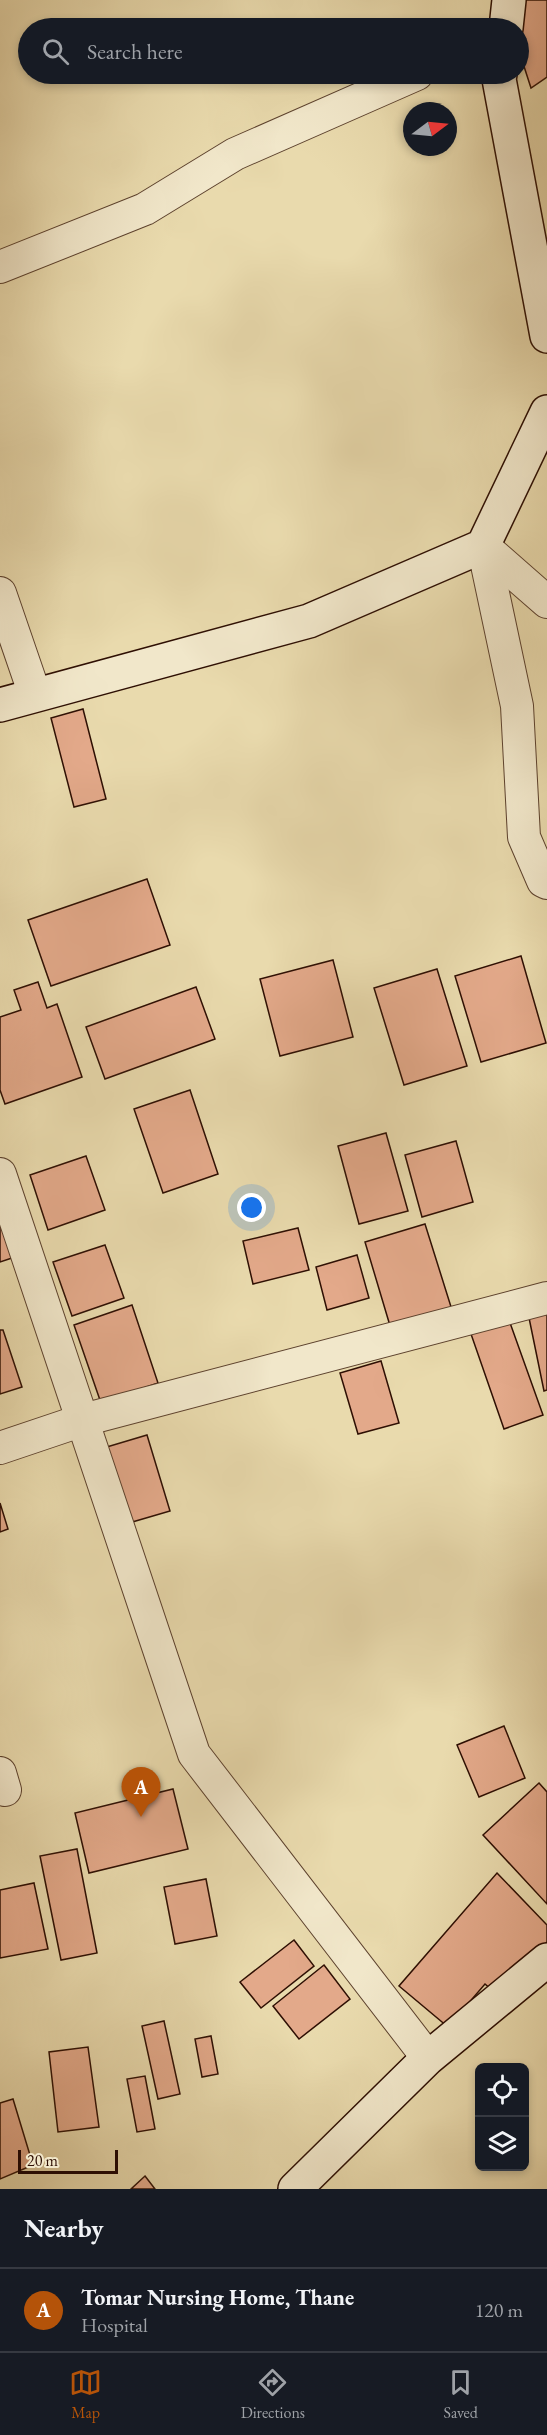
<!DOCTYPE html>
<style>
:root{--surface:#171b24;--page:#20242c;--text:#f1f3f6;--muted:#9ea1a6;--line:#363941;--accent:#b45309}
body{margin:0;font-family:"EB Garamond",serif;background:var(--page);color:var(--text)}
.controls{position:absolute;right:18px;bottom:18px;display:grid;overflow:hidden;border-radius:9px;box-shadow:0 3px 9px #0003}
.controls button{width:54px;height:54px;display:grid;place-items:center;padding:0;border:0;border-bottom:2px solid var(--line);background:var(--surface);color:var(--text);font:30px sans-serif}
.compass{position:absolute;left:403px;top:102px;width:54px;height:54px;border-radius:50%;background:var(--surface);box-shadow:0 3px 9px #0003;rotate:74deg}
.scale{position:absolute;left:18px;bottom:15px;width:100px;box-sizing:border-box;padding-left:6px;border:3px solid #2e0f03;border-top:0;font-size:16px;line-height:21px;white-space:nowrap;color:#2e0f03;-webkit-text-stroke:4px #f1e7ca;paint-order:stroke}
.you{position:absolute;left:252px;top:1208px;width:21px;height:21px;margin:-15px;border:4px solid #fff;border-radius:50%;background:#1a73e8;box-shadow:0 0 0 9px #1a73e833}
.badge{display:grid;place-items:center;width:39px;height:39px;border-radius:50%;background:var(--accent);color:#fff;font-size:20px;font-weight:700}
.pin{position:absolute;translate:-50% -50px;filter:drop-shadow(0 2px 3px #0008)}
.pin::after{content:'';position:absolute;top:32px;width:21px;height:18px;background:inherit;clip-path:polygon(0 0,100% 0,50% 100%)}
.list{margin:0;padding:0;list-style:none}
h2{display:flex;justify-content:space-between;align-items:center;height:78px;margin:0;padding:0 24px;font-size:26px}
h2 small{font-size:20px;font-weight:400;color:var(--muted)}
.list li{display:grid;grid-template-columns:39px 1fr auto;gap:18px;align-items:center;box-sizing:border-box;height:84px;padding:0 24px;border-top:2px solid var(--line)}
.list b{display:block;font-size:22px;white-space:nowrap}
.list p{margin:0;font-size:20px;white-space:nowrap;color:var(--muted)}
.list em{font-size:20px;font-style:normal;color:var(--muted)}
.icon{flex:none;width:33px;height:33px;fill:none;stroke:currentColor;stroke-width:2;stroke-linecap:round;stroke-linejoin:round}
.map{position:relative;flex:none;width:547px;height:2189px;overflow:hidden}
.search{position:absolute;background:var(--surface);box-shadow:0 3px 9px #0003;left:18px;right:18px;top:18px;height:66px;display:flex;align-items:center;gap:15px;box-sizing:border-box;padding:0 21px;border-radius:33px;color:var(--muted);font-size:22px}
.sheet{height:162px;background:var(--surface)}
nav{display:flex;justify-content:space-around;align-items:center;box-sizing:border-box;height:84px;border-top:2px solid var(--line);background:var(--surface);font-size:16px;color:var(--muted)}
nav a{display:grid;justify-items:center;gap:3px}
nav .on{color:var(--accent)}
.map>svg:first-child{display:block}
.building{fill:#e3a98a;stroke:#2e0f03;stroke-width:1.5}
.lines{fill:none;stroke-linecap:round;stroke-linejoin:round}
.street-casing{stroke:#5d422e;stroke-width:34}
.secondary-casing{stroke:#2e0f03;stroke-width:36}
.street{stroke:#f1e7ca;stroke-width:32}
.secondary{stroke:#f1e7ca;stroke-width:33}
</style>
<div class="map">
<svg width="547" height="2189" viewBox="0 0 547 2189">
<rect width="100%" height="100%" fill="#e9daad"/>
<filter id="stains"><feTurbulence type="fractalNoise" baseFrequency=".00333" numOctaves="4"/><feColorMatrix values="0 0 0 0 .2 0 0 0 0 .09 0 0 0 0 .02 0 0 0 .5 -.17"/></filter>
<radialGradient id="worn" r=".72"><stop offset=".6" stop-color="#630" stop-opacity="0"/><stop offset="1" stop-color="#630" stop-opacity=".3"/></radialGradient>
<g class="building">
<polygon points="523,0 547,0 547,77 531,88 521,57 517,3"/>
<polygon points="83,709 106,799 74,807 51,718"/>
<polygon points="147,879 170,945 51,986 28,920"/>
<polygon points="521,956 546,1043 481,1062 455,976"/>
<polygon points="333,960 353,1037 280,1056 260,979"/>
<polygon points="437,969 467,1066 404,1085 374,988"/>
<polygon points="38,982 47,1008 57,1004 82,1077 5,1104 0,1090 0,1017 21,1010 14,990"/>
<polygon points="196,987 215,1039 105,1079 86,1027"/>
<polygon points="190,1090 218,1174 163,1193 134,1109"/>
<polygon points="386,1133 408,1211 359,1224 338,1146"/>
<polygon points="456,1141 473,1202 422,1217 405,1155"/>
<polygon points="86,1156 105,1210 48,1230 30,1175"/>
<polygon points="0,1223 12,1258 0,1262"/>
<polygon points="425,1224 452,1310 391,1329 365,1242"/>
<polygon points="298,1228 309,1270 253,1284 243,1241"/>
<polygon points="105,1245 124,1298 72,1316 53,1262"/>
<polygon points="357,1255 369,1298 327,1310 316,1267"/>
<polygon points="547,1304 547,1390 544,1391 527,1308"/>
<polygon points="132,1305 158,1383 101,1403 74,1325"/>
<polygon points="509,1320 543,1415 504,1429 471,1334"/>
<polygon points="0,1330 3,1330 22,1387 0,1394"/>
<polygon points="381,1361 399,1423 358,1434 340,1373"/>
<polygon points="147,1435 170,1511 122,1525 100,1449"/>
<polygon points="0,1503 8,1529 0,1532"/>
<polygon points="504,1726 525,1778 479,1797 457,1745"/>
<polygon points="539,1783 547,1792 547,1904 483,1835"/>
<polygon points="173,1789 188,1849 89,1873 75,1813"/>
<polygon points="77,1849 97,1953 61,1960 40,1856"/>
<polygon points="497,1873 547,1925 547,1942 499,1996 485,1984 448,2027 399,1986"/>
<polygon points="206,1879 217,1936 175,1944 164,1887"/>
<polygon points="34,1883 48,1949 0,1958 0,1890"/>
<polygon points="294,1940 314,1966 261,2008 240,1982"/>
<polygon points="324,1965 350,1999 299,2039 273,2006"/>
<polygon points="164,2021 180,2094 158,2099 142,2026"/>
<polygon points="211,2036 218,2074 202,2077 195,2039"/>
<polygon points="88,2047 99,2127 58,2132 49,2052"/>
<polygon points="145,2076 155,2129 137,2132 127,2079"/>
<polygon points="13,2099 33,2165 0,2179 0,2103"/>
<polygon points="145,2176 155,2189 131,2189"/>
</g>
<g class="lines">
<defs>
<g id="street">
<polyline points="0,267 145,209 235,154 417,74"/>
<polyline points="483,546 517,706 524,837 543,881 547,883"/>
<polyline points="483,546 547,602"/>
<polyline points="0,593 35,695"/>
<polyline points="0,1174 194,1754 428,2058"/>
<polyline points="0,1448 83,1420 547,1298"/>
<polyline points="0,1773 5,1790"/>
</g>
<g id="secondary">
<polyline points="506,28 509,0"/>
<polyline points="500,74 499,79 547,336"/>
<polyline points="0,705 309,621 483,546 547,412"/>
<polyline points="295,2189 428,2058 547,1960"/>
</g>
</defs>
<use href="#street" class="street-casing"/>
<use href="#secondary" class="secondary-casing"/>
<use href="#street" class="street"/>
<use href="#secondary" class="secondary"/>
</g>
<rect width="100%" height="100%" filter="url(#stains)"/>
<rect width="100%" height="100%" fill="url(#worn)"/>
</svg>
<div class="controls">
<button><svg class="icon" aria-label="locate" viewBox="0 0 24 24"><circle cx="12" cy="12" r="6"/><path d="M12 2v4M12 18v4M2 12h4M18 12h4"/></svg></button>
<button><svg class="icon" aria-label="layers" viewBox="0 0 24 24"><path d="M12 4l9 5-9 5-9-5zM3 14l9 5 9-5"/></svg></button>
</div>
<svg class="compass" viewBox="-18 -18 36 36"><path d="M0-13l5 13h-10z" fill="#e53935"/><path d="M0 13l5-13h-10z" fill="#9ea1a6"/></svg>
<div class="scale">20 m</div>
<div class="you"></div>
<div class="pin badge" style="left:141px;top:1817px">A</div>
<div class="search"><svg class="icon" aria-label="search" viewBox="0 0 24 24"><circle cx="10" cy="10" r="6"/><path d="M15 15l6 6"/></svg>Search here</div>
</div>
<section class="sheet">
<h2>Nearby<small></small></h2>
<ul class="list">
<li><span class="badge">A</span><div><b>Tomar Nursing Home, Thane</b><p>Hospital</p></div><em>120 m</em></li>
</ul>
</section>
<nav>
<a class="on"><svg class="icon" aria-label="map" viewBox="0 0 24 24"><path d="M3 6l6-2 6 2 6-2v14l-6 2-6-2-6 2zM9 4v14M15 6v14"/></svg>Map</a>
<a><svg class="icon" aria-label="directions" viewBox="0 0 24 24"><path d="M12 3l9 9-9 9-9-9zM9 14v-3h6M13 9l2 2-2 2"/></svg>Directions</a>
<a><svg class="icon" aria-label="saved" viewBox="0 0 24 24"><path d="M7 4h10v16l-5-4-5 4z"/></svg>Saved</a>
</nav>
